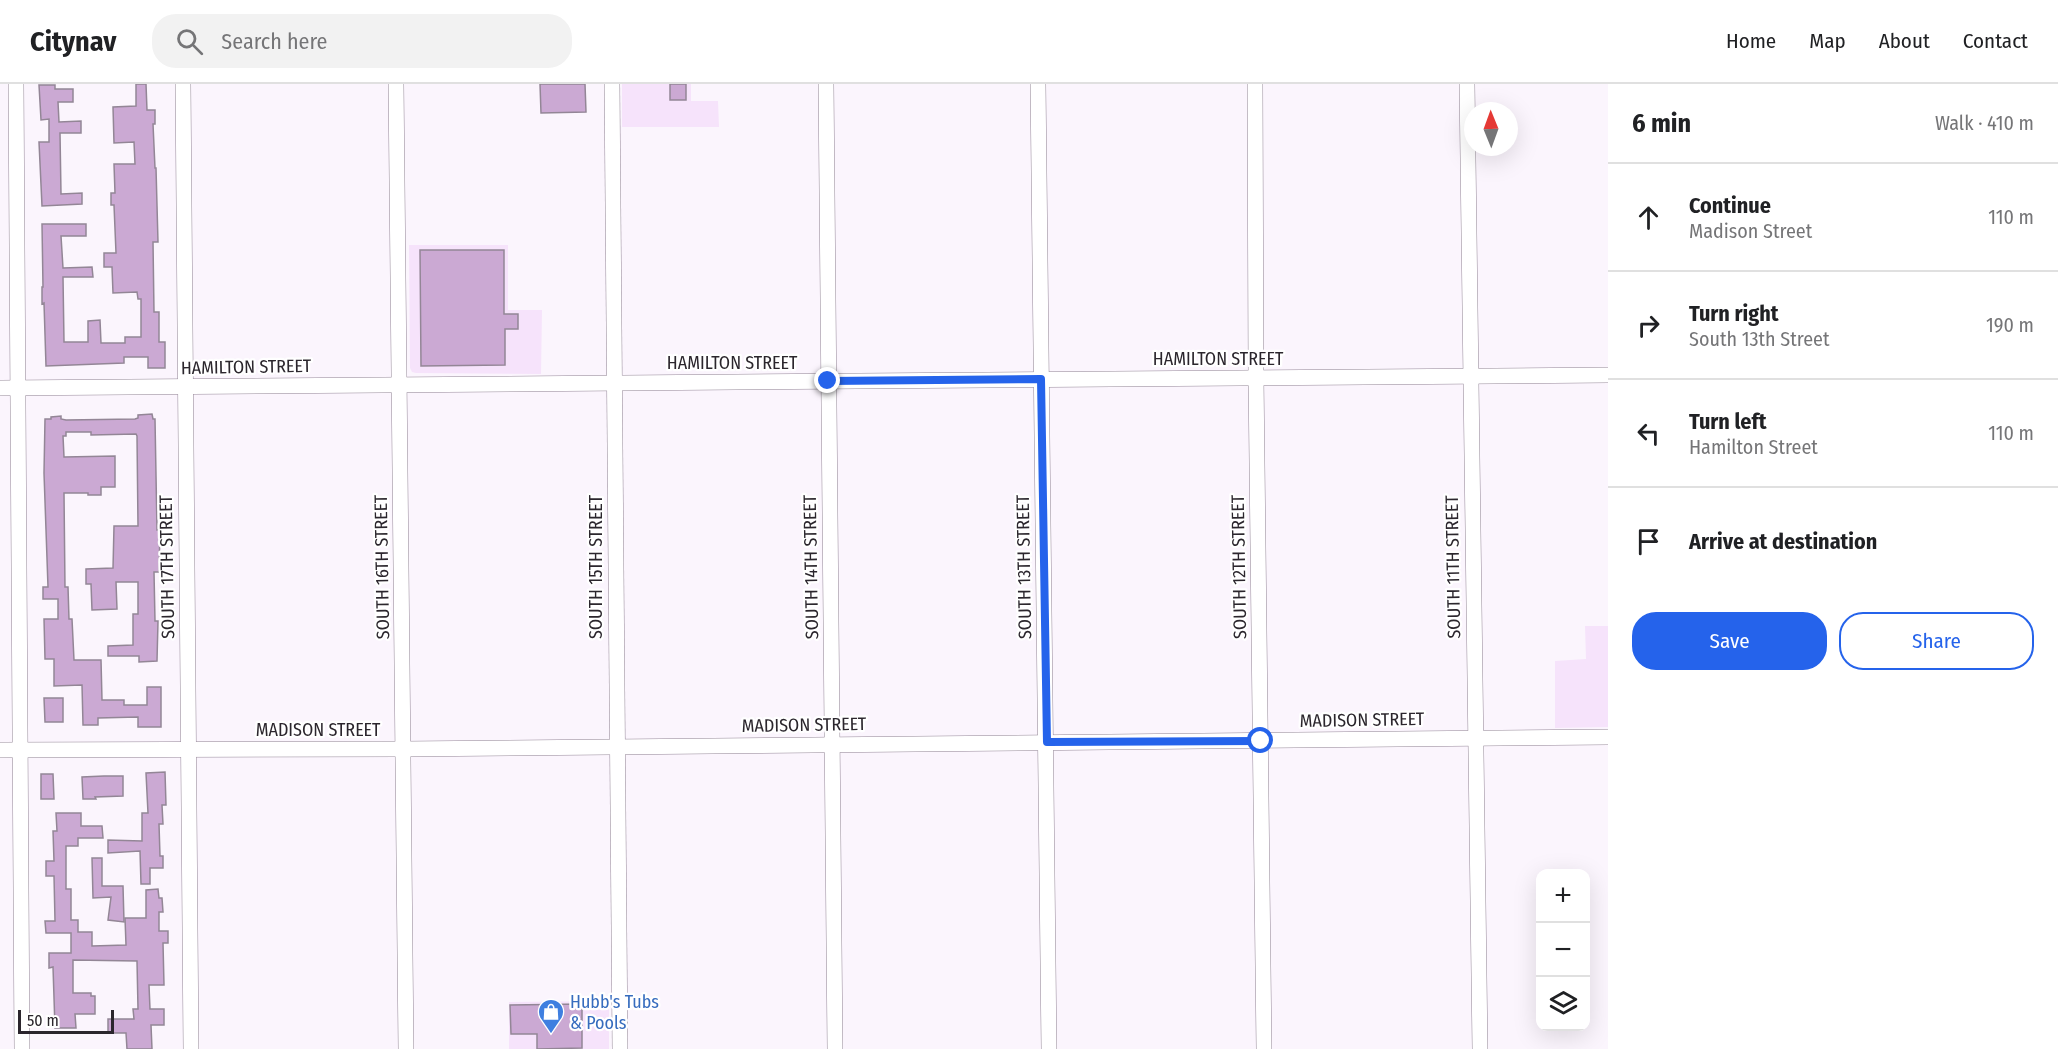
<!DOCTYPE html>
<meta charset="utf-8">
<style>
:root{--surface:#fff;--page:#f2f2f2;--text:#202124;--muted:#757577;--line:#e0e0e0;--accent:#2563eb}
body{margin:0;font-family:"Fira Sans Condensed",sans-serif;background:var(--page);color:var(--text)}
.controls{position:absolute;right:18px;bottom:18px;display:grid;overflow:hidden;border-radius:12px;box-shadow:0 6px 24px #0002}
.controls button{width:54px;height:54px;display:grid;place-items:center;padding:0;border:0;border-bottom:2px solid var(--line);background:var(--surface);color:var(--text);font:30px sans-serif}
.compass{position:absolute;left:1464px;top:18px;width:54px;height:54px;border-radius:50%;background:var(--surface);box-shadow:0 6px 24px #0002;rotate:359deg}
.scale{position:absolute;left:18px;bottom:15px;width:96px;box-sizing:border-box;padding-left:6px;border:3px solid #2b262d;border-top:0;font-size:16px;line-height:21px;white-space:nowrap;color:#2b262d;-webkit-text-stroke:4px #fff;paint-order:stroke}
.stop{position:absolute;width:18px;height:18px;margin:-14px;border:4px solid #2563eb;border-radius:50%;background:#fff}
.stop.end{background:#2563eb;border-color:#fff;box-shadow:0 2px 6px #0008}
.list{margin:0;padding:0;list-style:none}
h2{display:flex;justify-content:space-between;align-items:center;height:78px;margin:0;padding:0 24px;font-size:26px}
h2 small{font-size:20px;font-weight:400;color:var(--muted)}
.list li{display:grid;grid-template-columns:39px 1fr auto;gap:18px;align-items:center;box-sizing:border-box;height:108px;padding:0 24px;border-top:2px solid var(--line)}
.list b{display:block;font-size:22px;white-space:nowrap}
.list p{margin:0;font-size:20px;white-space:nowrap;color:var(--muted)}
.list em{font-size:20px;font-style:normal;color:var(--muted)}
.actions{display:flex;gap:12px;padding:18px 24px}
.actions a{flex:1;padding:14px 0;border:2px solid var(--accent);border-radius:24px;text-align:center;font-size:21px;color:var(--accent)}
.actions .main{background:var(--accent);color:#fff}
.icon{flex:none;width:33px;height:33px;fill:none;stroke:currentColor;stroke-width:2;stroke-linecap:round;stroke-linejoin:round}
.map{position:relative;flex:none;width:1608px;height:965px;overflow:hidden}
header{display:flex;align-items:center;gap:36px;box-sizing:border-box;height:84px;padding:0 30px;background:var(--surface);border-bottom:2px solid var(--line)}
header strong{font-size:28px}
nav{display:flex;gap:33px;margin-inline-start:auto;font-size:21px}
.search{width:420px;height:54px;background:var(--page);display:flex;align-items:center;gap:15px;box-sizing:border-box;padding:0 21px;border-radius:24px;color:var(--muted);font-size:22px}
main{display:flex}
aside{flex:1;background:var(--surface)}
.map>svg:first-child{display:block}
.built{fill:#f6e3fb}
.building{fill:#cba9d3;stroke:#938696;stroke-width:1.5}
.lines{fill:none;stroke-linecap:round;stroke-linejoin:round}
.minor-casing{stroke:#938696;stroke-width:16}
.minor{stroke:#fff;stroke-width:15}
.route{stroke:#2563eb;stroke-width:8}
.labels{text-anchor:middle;stroke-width:4.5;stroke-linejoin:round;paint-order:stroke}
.street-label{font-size:18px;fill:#2b262d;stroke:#fff}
.shop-label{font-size:18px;fill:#366cbe;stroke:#fff;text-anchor:start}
</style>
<header>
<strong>Citynav</strong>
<div class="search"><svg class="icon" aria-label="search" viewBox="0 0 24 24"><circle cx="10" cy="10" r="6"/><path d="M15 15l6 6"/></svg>Search here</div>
<nav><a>Home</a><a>Map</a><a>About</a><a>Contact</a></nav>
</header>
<main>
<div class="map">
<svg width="1608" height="965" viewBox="0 0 1608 965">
<rect width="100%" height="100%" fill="#fbf5fd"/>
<g class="built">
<polygon points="622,0 691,0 691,17 718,17 719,43 622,43"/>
<polygon points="409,161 508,161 508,226 542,226 541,290 416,289 412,288 410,284"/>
<polygon points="1585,542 1608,542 1608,643 1555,644 1555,577 1586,575"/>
<polygon points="609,917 609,965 509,965 509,918"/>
</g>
<g class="building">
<polygon points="136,0 146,0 147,26 155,26 155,40 153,40 155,84 156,84 158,158 153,158 154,228 159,228 159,258 165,258 165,284 148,284 148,273 124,273 124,279 46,282 44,219 42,220 42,203 43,203 42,140 86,140 86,152 61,152 63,184 92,183 93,193 63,193 64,258 88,258 88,237 100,236 101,259 125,259 125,253 141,253 141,215 138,215 137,208 113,209 112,183 104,183 104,169 116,169 114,121 111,121 111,109 115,109 114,80 135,80 134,58 114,59 113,23 136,22"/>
<polygon points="540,0 585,0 586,28 541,29"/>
<rect x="670" y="0" width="16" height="16"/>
<polygon points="39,1 55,1 55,5 73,5 73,18 58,18 59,38 81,37 81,49 60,49 61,110 82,109 82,120 42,122 39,58 49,58 49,35 41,36"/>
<polygon points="420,166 504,166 504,230 518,230 518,245 505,245 505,281 421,282"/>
<polygon points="152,330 153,335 155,335 157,446 160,446 159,488 154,488 155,537 158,537 157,577 139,578 139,572 108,572 108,562 133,561 133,530 138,530 138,498 116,498 117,525 92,526 91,500 86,500 86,485 113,484 114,442 138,442 137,352 136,350 91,351 91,348 66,348 66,352 63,352 64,373 115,372 115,403 101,403 101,411 88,411 88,409 64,409 65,503 68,503 69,535 72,535 74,576 101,576 102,616 124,616 124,621 147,621 147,603 161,603 161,643 138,643 138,633 98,634 98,641 83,641 82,601 54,602 54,575 45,575 44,535 58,535 58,515 43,515 43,503 48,503 44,389 45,335 51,335 51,333 61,332 61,335 66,336 135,335 138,334 138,331"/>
<polygon points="44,614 63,614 63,638 45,638"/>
<polygon points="165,688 166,721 162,721 163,740 159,740 160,772 163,772 163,784 150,784 150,800 141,800 140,767 108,769 108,756 142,757 142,729 148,729 146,689"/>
<polygon points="41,690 53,690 54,715 41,715"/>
<polygon points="104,692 123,692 123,712 95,713 96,715 83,715 82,693"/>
<polygon points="56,729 81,729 81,742 102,742 103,754 78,754 78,762 66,762 66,805 71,805 71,836 78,836 78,848 92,848 92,862 126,861 125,834 146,834 146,806 158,805 159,814 162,814 163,828 159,828 159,847 168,847 168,859 163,859 164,901 149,901 150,925 164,925 164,941 151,941 152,965 127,965 126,949 108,949 108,935 134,935 133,925 138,925 137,877 73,876 73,909 91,909 91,912 95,912 95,930 75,930 76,944 55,944 53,883 49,884 49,869 71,869 71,849 46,849 45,837 55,837 54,792 46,792 46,777 54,777 53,747 57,747"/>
<polygon points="92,774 102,774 102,802 123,802 124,838 108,836 111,813 93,814"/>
<polygon points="582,920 582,964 537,965 537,950 511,950 510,921"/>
</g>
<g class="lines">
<defs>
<g id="minor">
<polyline points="16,0 22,965"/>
<polyline points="183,0 191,965"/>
<polyline points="396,0 406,965"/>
<polyline points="612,0 620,965"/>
<polyline points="826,0 835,965"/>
<polyline points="1038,0 1049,965"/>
<polyline points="1255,0 1256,294 1264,965"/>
<polyline points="1467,0 1480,965"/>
<polyline points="0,304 1608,291"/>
<polyline points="0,666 403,665 1608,653"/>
</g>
</defs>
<use href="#minor" class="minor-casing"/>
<use href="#minor" class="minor"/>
</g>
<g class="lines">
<polyline class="route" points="828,297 1041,295 1047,658 1261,657"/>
</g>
<defs>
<symbol id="shop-pin" viewBox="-11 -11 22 30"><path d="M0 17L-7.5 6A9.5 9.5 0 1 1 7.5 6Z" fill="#3f7fe0" stroke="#fff"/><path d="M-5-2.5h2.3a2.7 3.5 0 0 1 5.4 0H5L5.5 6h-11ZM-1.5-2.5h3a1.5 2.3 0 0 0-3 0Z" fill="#fff"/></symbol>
</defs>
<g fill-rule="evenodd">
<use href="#shop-pin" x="536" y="913" width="30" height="40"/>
</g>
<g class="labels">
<g class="street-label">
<text x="1218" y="281">HAMILTON STREET</text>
<text x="732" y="285">HAMILTON STREET</text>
<text transform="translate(246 283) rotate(-1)" y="6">HAMILTON STREET</text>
<text transform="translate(167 483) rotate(-91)" y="6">SOUTH 17TH STREET</text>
<text transform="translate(382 483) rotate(-91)" y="6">SOUTH 16TH STREET</text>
<text transform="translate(596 483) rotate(-90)" y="6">SOUTH 15TH STREET</text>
<text transform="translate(811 483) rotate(-91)" y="6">SOUTH 14TH STREET</text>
<text transform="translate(1024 483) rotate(-91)" y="6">SOUTH 13TH STREET</text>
<text transform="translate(1239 483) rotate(-91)" y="6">SOUTH 12TH STREET</text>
<text transform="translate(1453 483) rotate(-91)" y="6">SOUTH 11TH STREET</text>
<text transform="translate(1362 636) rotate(-1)" y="6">MADISON STREET</text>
<text transform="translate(804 641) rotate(-1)" y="6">MADISON STREET</text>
<text x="318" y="652">MADISON STREET</text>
</g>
<g class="shop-label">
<text x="570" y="924">Hubb's Tubs<tspan x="570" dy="21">&amp; Pools</tspan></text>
</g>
</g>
</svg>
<div class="controls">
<button>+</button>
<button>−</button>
<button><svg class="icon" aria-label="layers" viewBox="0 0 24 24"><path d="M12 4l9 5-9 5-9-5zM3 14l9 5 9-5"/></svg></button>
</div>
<svg class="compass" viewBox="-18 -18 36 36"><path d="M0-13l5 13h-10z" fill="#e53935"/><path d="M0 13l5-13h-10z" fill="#757577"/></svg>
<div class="scale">50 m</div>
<div class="stop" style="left:1261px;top:657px"></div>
<div class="stop end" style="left:828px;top:297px"></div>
</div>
<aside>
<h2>6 min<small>Walk · 410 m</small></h2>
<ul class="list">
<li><svg class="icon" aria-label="ahead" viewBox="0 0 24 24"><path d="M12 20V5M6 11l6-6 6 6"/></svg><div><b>Continue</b><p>Madison Street</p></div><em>110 m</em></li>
<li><svg class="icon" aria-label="right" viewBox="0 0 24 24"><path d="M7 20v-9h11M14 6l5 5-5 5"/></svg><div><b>Turn right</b><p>South 13th Street</p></div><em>190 m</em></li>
<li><svg class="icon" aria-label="left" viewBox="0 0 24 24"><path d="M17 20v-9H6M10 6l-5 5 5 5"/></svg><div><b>Turn left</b><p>Hamilton Street</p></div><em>110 m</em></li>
<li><svg class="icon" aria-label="arrive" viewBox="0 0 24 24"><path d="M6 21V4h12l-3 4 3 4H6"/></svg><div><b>Arrive at destination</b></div></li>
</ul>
<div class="actions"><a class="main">Save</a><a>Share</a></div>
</aside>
</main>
